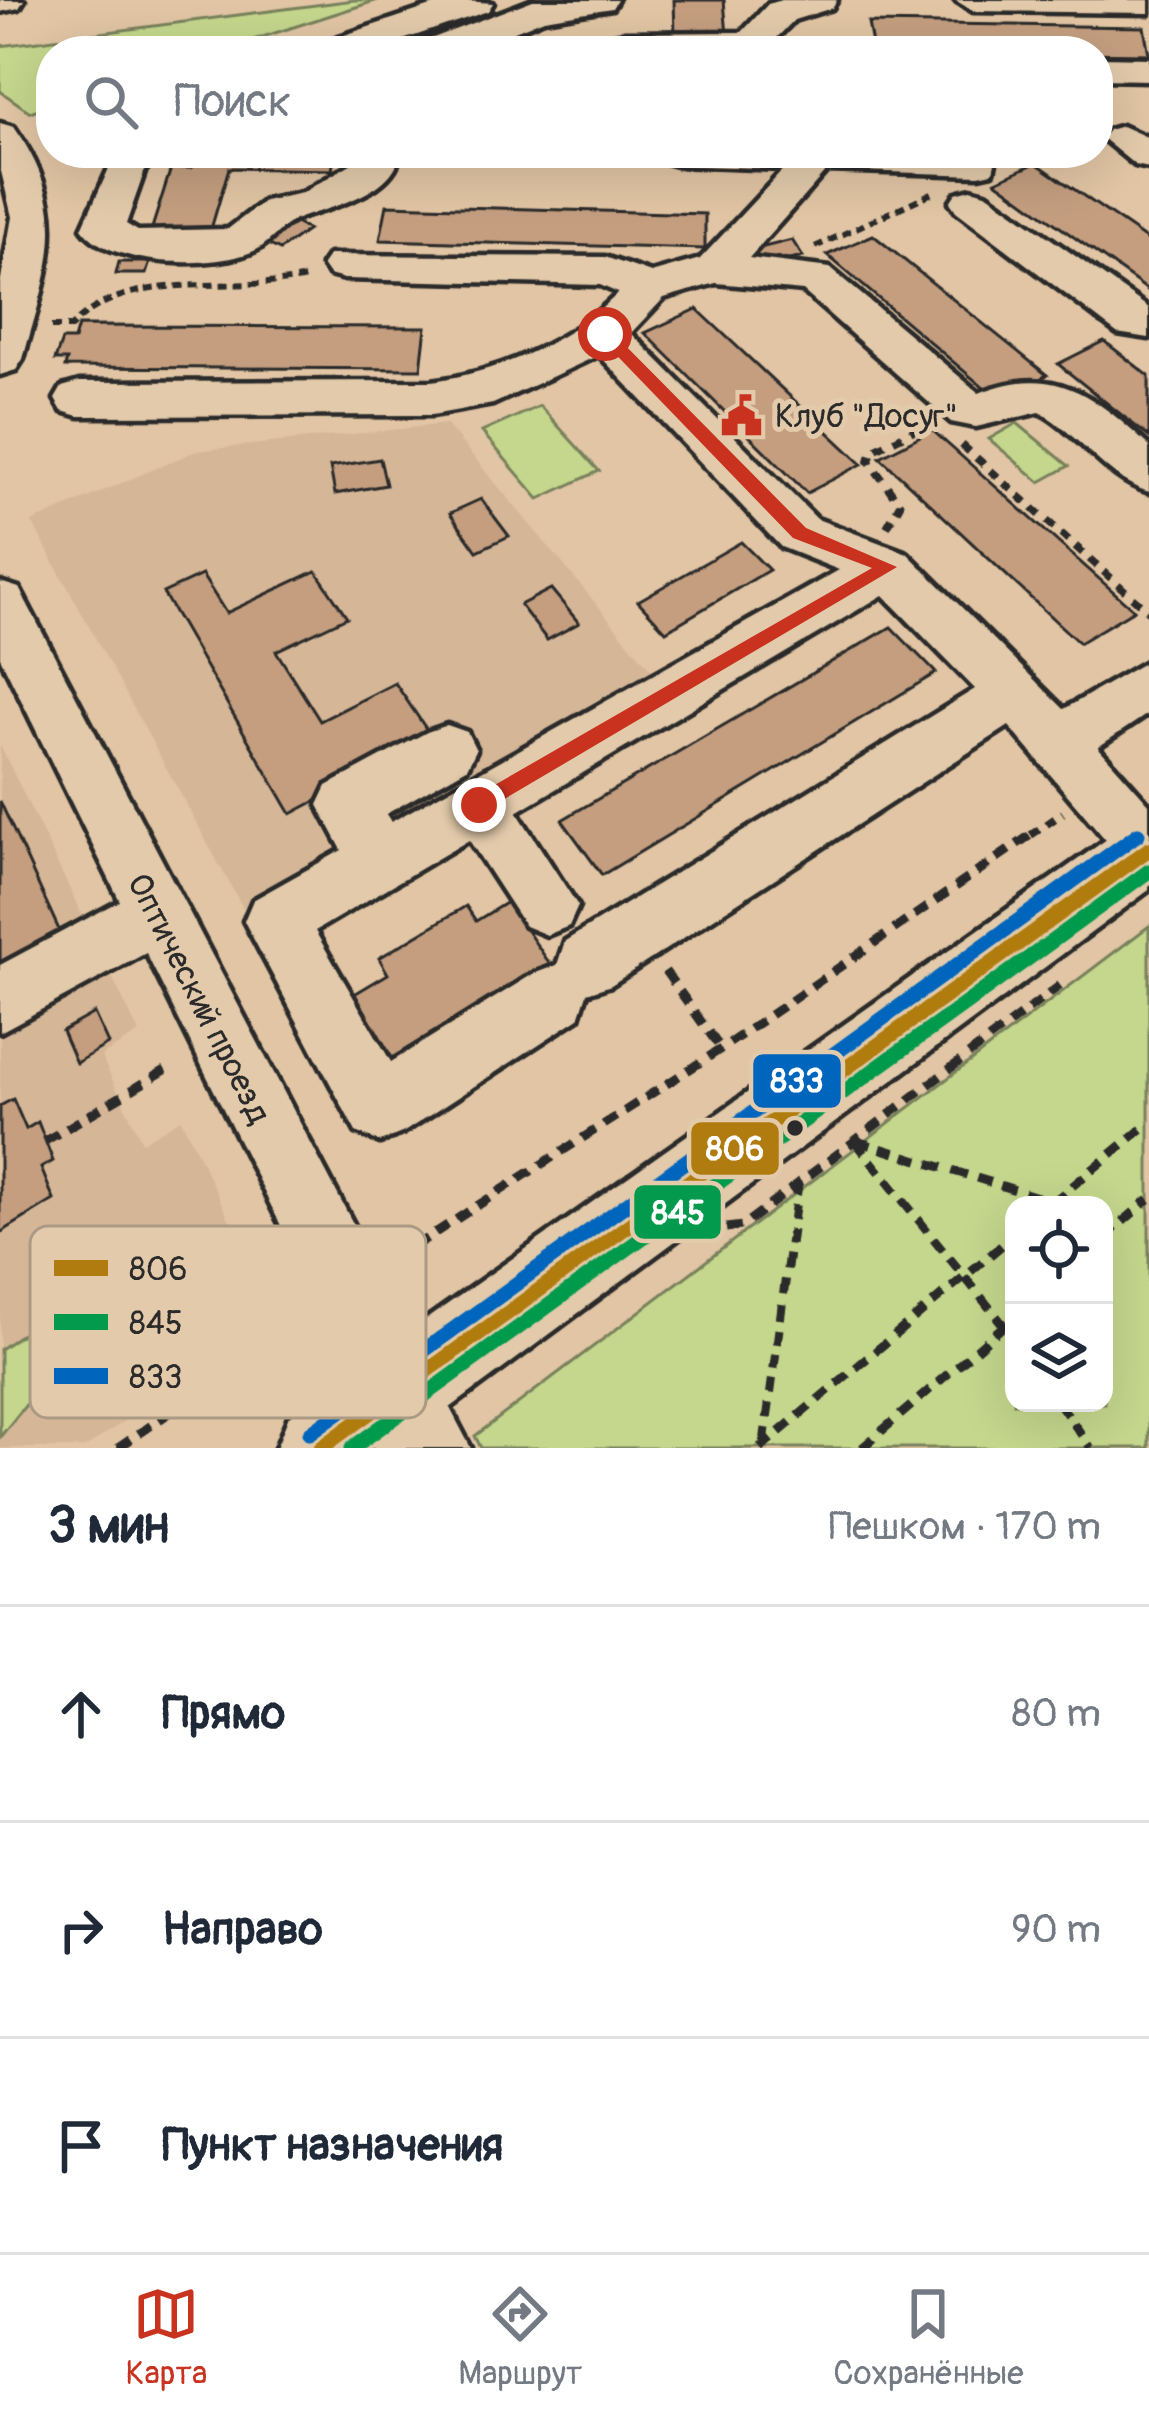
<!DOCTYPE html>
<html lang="ru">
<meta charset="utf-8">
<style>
:root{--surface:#fff;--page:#f2f2f3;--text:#1f2937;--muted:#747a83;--line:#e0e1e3;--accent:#c8321e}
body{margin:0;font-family:Pangolin,sans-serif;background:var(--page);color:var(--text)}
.controls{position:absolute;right:36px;bottom:36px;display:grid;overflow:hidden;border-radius:24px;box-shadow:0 12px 48px #0002}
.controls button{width:108px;height:108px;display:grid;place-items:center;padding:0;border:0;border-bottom:3px solid var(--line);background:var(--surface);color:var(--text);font:60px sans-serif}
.stop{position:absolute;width:36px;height:36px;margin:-27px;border:9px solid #c8321e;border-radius:50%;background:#fff}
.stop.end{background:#c8321e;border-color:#fff;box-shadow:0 3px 12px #0008}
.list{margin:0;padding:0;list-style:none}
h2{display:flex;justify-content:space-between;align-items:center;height:156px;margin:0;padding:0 48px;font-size:51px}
h2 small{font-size:39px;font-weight:400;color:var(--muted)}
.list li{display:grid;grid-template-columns:78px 1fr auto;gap:36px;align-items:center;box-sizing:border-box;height:216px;padding:0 48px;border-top:3px solid var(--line)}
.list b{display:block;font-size:45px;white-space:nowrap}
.list em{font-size:39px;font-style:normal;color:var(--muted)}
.icon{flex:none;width:66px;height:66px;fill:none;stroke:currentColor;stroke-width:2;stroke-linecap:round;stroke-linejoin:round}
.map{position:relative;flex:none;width:1149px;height:1448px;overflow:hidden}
.search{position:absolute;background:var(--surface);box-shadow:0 12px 48px #0002;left:36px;right:36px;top:36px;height:132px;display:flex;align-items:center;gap:30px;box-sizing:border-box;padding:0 42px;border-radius:48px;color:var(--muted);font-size:45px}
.sheet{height:804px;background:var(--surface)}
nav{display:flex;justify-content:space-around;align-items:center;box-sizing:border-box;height:168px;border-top:3px solid var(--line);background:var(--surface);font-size:33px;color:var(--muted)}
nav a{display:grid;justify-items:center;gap:6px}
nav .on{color:var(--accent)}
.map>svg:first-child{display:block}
.built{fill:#d5b697}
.green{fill:#c4d78c;stroke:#78815c;stroke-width:3;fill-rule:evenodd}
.building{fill:#c49e7f;stroke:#2b2b2b;stroke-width:3}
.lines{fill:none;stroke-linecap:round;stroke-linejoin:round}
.minor-casing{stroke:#2b2b2b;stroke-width:9}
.major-casing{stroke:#2b2b2b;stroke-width:9}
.path-far2{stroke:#2b2b2b;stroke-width:6;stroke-dasharray:9 6;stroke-linecap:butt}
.path-far1{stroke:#2b2b2b;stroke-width:8;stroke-dasharray:10 9;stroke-linecap:butt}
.path{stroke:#2b2b2b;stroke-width:9;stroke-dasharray:15 10;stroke-linecap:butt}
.minor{fill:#e2caaa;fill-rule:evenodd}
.major{fill:#e2caaa;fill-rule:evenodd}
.bus-1-casing{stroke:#e2caaa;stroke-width:24}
.bus-2-casing{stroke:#e2caaa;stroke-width:24}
.bus-3-casing{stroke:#e2caaa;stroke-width:24}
.bus-1{stroke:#b07b0f;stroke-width:15}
.bus-2{stroke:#049a4d;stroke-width:15}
.bus-3{stroke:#0065bd;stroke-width:15}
.route{fill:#c8321e}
.bus-dot{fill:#2b2b2b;stroke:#e2caaa;stroke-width:4.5}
.labels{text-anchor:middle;stroke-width:10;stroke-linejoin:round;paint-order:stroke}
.poi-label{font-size:33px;fill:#2b2b2b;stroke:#e2caaa;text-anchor:start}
.street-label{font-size:33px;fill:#2b2b2b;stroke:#e2caaa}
.key{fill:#e2caaa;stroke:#ab9a84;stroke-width:3}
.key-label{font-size:33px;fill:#2b2b2b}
.line-badge{stroke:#e2caaa;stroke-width:4.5}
.badge-label{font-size:33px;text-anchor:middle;font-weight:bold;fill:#fff}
</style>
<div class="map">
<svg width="1149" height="1448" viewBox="0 0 1149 1448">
<rect width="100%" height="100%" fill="#e1c5a4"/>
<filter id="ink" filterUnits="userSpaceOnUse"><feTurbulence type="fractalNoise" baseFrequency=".00833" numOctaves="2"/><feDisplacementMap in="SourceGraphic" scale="24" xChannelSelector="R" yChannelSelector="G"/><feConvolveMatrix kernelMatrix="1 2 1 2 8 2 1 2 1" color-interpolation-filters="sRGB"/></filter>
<g filter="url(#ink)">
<g class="built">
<polygon points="446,424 653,672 243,908 32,522 196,451"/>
<polygon points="0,745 139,1033 101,1056 142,1142 181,1119 276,1317 85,1448 0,1448"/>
</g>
<g class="green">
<polygon points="354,0 378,0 219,51 51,51 51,105 30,112 0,91 0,46"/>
<polygon points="540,406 599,471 539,499 482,432"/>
<polygon points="1017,423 1069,466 1040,482 989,439"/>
<path d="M 1149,926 L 1149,1448 L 481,1448 L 475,1436 ZM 1014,1205 L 1104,1205 L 1104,1403 L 1014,1403 Z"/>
<polygon points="26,1331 46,1348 46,1380 0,1437 0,1349"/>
</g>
<g class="building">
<polygon points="674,0 724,0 727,36 675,35"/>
<polygon points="868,23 1144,27 1149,54 873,50"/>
<polygon points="499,45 588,46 588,51 498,51"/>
<polygon points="222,153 335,153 332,170 229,168 211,229 152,228 171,168 190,168"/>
<polygon points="1036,163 1149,241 1149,291 996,181"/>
<polygon points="387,205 705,214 705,249 380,240"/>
<polygon points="286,218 308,230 280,250 258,239"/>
<polygon points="873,235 1047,375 998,400 827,255"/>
<polygon points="792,240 803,257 759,267 748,251"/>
<polygon points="119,262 150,262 146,274 116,274"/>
<polygon points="697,309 862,464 807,493 645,333"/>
<polygon points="78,326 426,327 421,369 65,367 67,360 55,360 62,340 74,340"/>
<polygon points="1104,341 1149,376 1149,437 1058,364"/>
<polygon points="932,430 1134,610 1079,643 880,457"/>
<polygon points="380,459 386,485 335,494 330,467"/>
<polygon points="481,499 509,536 477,551 450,513"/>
<polygon points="741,542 769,570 666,631 638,601"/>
<polygon points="316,571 347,617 276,651 320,721 395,683 433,739 291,814 163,593 202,575 226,613"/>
<polygon points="551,589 579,623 547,640 520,605"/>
<polygon points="891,627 936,673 602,875 562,820"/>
<polygon points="0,801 66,945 0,981"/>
<polygon points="507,902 550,964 390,1063 351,996 388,974 379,958 466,906 476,921"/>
<polygon points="94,1013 108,1044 76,1063 62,1031"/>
<polygon points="13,1099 26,1129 38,1122 53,1161 41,1168 54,1200 0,1233 0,1106"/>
</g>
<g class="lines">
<defs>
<g id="minor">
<polygon points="0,0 24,0 19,8 0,12"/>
<polygon points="449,0 493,3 488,11 370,51 315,51 321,43"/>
<polygon points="533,0 617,0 612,8 544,19 466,51 414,51 420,43"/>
<polygon points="782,0 837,0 832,8 794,20 764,51 606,51 611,36 624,33 742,32 768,4"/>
<polygon points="955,0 1149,0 1149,13 973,11"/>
<polygon points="1098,57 1149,58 1149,80 1098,79"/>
<path d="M 0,123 L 14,127 C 74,213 49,265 23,359 L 16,370 L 0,375 L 0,285 L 12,217 L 0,167 Z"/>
<polygon points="1122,126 1149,138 1149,168 1135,165 1102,138 1108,130"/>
<path d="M 116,153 L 162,153 L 145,170 L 126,224 L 138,231 L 228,229 L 264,201 L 302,193 L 359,159 L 360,153 L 400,153 C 394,195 327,207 295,220 C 281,226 271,242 258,249 C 219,270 108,268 82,228 Z"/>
<path d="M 656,153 L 997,153 L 993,172 L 979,175 L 827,170 L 749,258 L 830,268 L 979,393 C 1054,362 1095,396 1149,446 L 1149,492 C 1107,480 1079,434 1040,412 L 976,427 L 951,422 L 803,291 L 716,283 L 664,298 L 631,333 L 817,519 L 907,553 L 1064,709 L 1149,660 L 1149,713 L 1098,747 L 1149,804 L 1149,874 L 1128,866 L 1009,726 L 611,985 L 587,993 L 579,1018 L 404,1132 L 380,1142 L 356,1132 L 244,921 L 253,900 L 342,850 L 318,805 L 327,786 L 427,732 L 447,725 L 467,732 L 476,750 L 467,768 L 386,814 L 391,822 L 839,570 L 781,547 L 599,355 L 493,404 L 432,415 L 79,416 L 62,411 L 55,399 L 62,387 L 79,382 L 432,381 C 497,373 573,340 618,293 L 600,285 L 344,279 L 329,275 L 322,265 L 329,255 L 605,257 L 651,273 L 700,259 L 784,169 L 676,165 L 662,161 ZM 883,595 L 975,689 L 565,941 L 557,965 L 533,974 L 391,1062 L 315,931 L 469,840 L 525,926 L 547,935 L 569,926 L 578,906 L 517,812 Z"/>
<polygon points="971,189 986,193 1149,308 1149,338 1117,333 956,211 950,202 956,193"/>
<polygon points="0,582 19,588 471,1448 391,1448 146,953 0,1032 0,965 120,901 0,657"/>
</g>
<polygon id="major" points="1149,817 1149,890 396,1448 276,1448 289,1416 1124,827"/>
</defs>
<use href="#minor" class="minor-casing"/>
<use href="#major" class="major-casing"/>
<g class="path-far2">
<polyline points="815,247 932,193"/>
<path d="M 51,327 L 71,327 C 129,265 233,296 310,277"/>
</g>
<g class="path-far1">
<polyline points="962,445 1149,612"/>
<polyline points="887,527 900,504 869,461 872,451 928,423"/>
<polyline points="1031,835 1063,813"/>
</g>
<g class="path">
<polyline points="665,971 721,1049"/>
<polyline points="45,1141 169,1068"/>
<polyline points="855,1141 1014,1338"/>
<polyline points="857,1141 1054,1202"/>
<polyline points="1053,1202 1149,1123"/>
<polyline points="726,1228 742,1226 1062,984"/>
<polyline points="1104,1238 1149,1199"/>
<polyline points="393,1260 721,1049 1035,832"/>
<polyline points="1059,1403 1091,1448"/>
<polyline points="764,1443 798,1184"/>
<polyline points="118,1448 310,1317"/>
<polyline points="760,1448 1014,1235"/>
<polyline points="862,1448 1014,1317"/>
</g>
<use href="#minor" class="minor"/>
<use href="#major" class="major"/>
<defs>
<polyline id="bus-1" points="321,1448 1149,849"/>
<polyline id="bus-2" points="352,1448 1149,871"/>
<polyline id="bus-3" points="310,1433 1138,834"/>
</defs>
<use href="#bus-1" class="bus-1-casing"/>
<use href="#bus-2" class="bus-2-casing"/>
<use href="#bus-3" class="bus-3-casing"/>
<use href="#bus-1" class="bus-1"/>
<use href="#bus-2" class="bus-2"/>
<use href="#bus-3" class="bus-3"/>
</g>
</g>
<polygon class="route" points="599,330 610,330 806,528 897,567 479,814 472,811 472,798 872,568 793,538 599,337"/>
<defs>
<symbol id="civic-bare" viewBox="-9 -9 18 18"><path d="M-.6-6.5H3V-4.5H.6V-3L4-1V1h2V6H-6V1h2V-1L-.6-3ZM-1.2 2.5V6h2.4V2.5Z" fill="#c8321e" stroke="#e2caaa" stroke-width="2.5" paint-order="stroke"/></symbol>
</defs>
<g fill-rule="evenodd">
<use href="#civic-bare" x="712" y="386" width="59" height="59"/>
</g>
<circle class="bus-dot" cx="795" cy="1128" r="10"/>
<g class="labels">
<g class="poi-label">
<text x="775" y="427">Клуб "Досуг"</text>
</g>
<g class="street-label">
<text transform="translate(200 998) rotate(63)" y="12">Оптический проезд</text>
</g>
</g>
<rect x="30" y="1226" width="396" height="192" rx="18" class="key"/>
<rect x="54" y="1260" width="54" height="16" fill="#b07b0f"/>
<rect x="54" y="1314" width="54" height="16" fill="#049a4d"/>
<rect x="54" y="1368" width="54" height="16" fill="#0065bd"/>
<g class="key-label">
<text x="129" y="1280">806</text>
<text x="129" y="1334">845</text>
<text x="129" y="1388">833</text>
</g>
<g class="line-badge">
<rect x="751" y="1052" width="92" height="58" rx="12" fill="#0065bd"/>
<rect x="689" y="1120" width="92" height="57" rx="12" fill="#b07b0f"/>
<rect x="632" y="1183" width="91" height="58" rx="12" fill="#049a4d"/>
</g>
<g class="badge-label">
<text x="797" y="1092">833</text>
<text x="735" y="1160">806</text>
<text x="678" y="1224">845</text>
</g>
</svg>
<div class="controls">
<button><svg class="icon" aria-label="locate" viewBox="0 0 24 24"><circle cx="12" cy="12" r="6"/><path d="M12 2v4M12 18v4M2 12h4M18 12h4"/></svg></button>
<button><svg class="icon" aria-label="layers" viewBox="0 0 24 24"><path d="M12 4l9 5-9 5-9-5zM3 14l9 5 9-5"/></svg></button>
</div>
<div class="stop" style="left:605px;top:334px"></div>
<div class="stop end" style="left:479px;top:805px"></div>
<div class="search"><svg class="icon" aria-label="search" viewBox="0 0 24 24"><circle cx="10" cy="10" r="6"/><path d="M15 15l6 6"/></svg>Поиск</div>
</div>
<section class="sheet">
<h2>3 мин<small>Пешком · 170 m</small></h2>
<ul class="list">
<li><svg class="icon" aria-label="ahead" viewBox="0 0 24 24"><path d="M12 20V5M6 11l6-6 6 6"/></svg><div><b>Прямо</b></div><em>80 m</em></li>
<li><svg class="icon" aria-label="right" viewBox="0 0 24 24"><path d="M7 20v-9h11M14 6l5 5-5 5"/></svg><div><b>Направо</b></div><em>90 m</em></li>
<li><svg class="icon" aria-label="arrive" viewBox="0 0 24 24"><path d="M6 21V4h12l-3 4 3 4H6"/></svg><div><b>Пункт назначения</b></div></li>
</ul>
</section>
<nav>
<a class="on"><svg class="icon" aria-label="map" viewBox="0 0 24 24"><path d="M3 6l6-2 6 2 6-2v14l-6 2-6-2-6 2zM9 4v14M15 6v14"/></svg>Карта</a>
<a><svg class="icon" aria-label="directions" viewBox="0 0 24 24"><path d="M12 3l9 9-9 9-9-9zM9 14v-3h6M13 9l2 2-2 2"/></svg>Маршрут</a>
<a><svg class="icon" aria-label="saved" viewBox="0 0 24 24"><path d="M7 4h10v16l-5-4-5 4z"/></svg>Сохранённые</a>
</nav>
